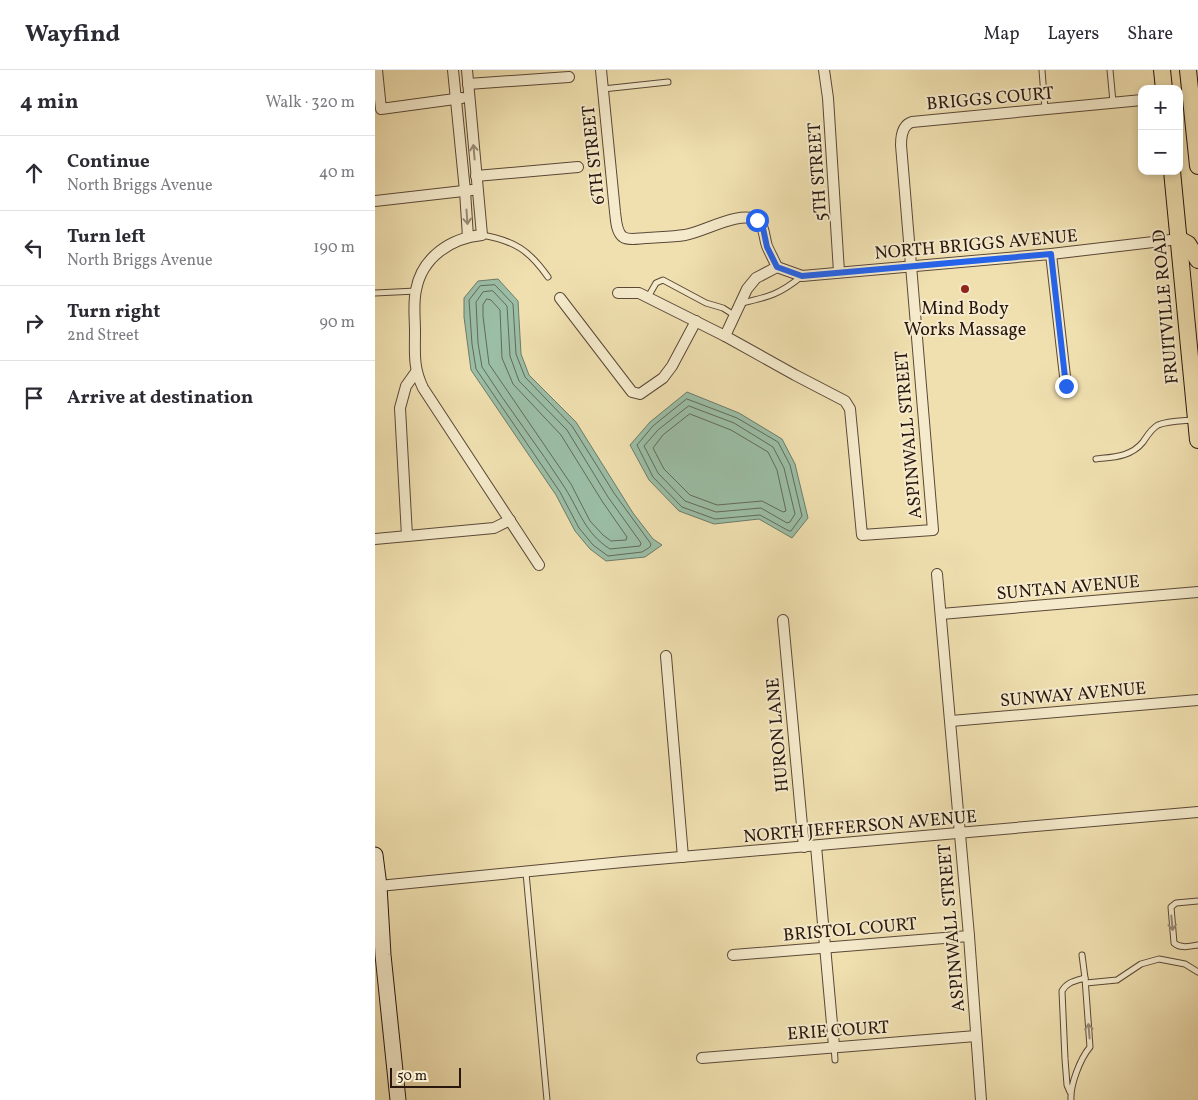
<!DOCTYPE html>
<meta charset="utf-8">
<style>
:root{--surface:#fff;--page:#f7f7f7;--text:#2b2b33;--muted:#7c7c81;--line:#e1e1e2}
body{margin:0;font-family:Vollkorn,serif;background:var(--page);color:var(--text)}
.controls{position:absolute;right:15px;top:15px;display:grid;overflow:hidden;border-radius:10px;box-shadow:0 2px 8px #0003}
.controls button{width:45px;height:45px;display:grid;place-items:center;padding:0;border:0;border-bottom:1px solid var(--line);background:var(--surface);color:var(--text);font:25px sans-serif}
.scale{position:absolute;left:15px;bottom:12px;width:71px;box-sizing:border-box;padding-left:5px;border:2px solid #28160f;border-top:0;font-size:14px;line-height:18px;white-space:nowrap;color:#28160f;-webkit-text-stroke:4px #f5ebcc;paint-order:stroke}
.stop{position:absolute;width:15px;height:15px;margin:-11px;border:4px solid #2563eb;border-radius:50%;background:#fff}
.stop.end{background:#2563eb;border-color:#fff;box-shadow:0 1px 5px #0008}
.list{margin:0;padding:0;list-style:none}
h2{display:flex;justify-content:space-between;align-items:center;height:65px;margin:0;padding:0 20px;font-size:21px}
h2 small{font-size:16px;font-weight:400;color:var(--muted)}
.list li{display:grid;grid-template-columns:32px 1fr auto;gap:15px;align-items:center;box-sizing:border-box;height:75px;padding:0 20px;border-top:1px solid var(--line)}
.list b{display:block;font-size:19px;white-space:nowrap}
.list p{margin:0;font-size:16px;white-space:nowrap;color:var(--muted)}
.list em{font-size:16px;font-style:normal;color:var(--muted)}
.icon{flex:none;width:28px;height:28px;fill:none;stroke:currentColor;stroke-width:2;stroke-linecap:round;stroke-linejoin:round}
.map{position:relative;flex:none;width:823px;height:1030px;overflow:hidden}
header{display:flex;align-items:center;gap:30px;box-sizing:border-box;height:70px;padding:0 25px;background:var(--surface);border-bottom:1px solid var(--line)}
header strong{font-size:24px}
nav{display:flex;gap:28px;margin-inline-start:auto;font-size:18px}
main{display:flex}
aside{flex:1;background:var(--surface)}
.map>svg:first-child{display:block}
.water{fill:#9bbea6;stroke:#6d7b6a}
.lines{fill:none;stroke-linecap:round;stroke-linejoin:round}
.shore{stroke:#626a5a;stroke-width:1}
.lane-casing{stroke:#5a4837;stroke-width:7}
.street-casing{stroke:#5a4837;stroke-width:12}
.secondary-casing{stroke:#28160f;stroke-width:17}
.primary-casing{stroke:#28160f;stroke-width:18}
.lane{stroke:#f5ebcc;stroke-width:5}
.street{stroke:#f5ebcc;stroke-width:10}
.secondary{stroke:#f5ebcc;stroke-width:15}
.primary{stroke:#f0e0b0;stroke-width:16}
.oneway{stroke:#998b77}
.route{stroke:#2563eb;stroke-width:6}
.poi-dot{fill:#8f2418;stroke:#f5ebcc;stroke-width:2}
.labels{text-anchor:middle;stroke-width:4;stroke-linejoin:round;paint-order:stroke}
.street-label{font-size:18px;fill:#28160f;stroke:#f5ebcc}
.poi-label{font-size:18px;fill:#28160f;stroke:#f5ebcc}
</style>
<header>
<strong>Wayfind</strong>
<nav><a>Map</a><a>Layers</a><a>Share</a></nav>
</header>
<main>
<aside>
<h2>4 min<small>Walk · 320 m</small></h2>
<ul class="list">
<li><svg class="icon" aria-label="ahead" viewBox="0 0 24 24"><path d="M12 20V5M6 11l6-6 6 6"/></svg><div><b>Continue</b><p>North Briggs Avenue</p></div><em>40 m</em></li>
<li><svg class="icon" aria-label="left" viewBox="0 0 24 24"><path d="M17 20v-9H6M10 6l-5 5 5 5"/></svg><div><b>Turn left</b><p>North Briggs Avenue</p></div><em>190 m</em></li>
<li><svg class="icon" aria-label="right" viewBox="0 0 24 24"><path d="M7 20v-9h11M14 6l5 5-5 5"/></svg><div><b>Turn right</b><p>2nd Street</p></div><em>90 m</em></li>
<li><svg class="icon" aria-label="arrive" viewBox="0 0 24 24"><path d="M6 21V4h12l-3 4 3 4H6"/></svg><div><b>Arrive at destination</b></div></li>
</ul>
</aside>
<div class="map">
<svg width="823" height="1030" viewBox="0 0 823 1030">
<rect width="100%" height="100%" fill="#f0e0b0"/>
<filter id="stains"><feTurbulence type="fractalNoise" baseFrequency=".004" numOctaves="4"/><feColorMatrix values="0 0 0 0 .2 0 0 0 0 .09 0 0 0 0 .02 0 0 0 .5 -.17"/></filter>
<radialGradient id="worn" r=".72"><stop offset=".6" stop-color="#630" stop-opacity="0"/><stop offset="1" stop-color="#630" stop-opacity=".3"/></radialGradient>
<g class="water">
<polygon points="123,209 143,231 146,284 154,305 201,352 258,443 278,469 287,475 270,487 231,491 215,479 200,461 181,425 96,300 89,247 89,228 103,211"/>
<polygon points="312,322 364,343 407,369 420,394 433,448 417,468 384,449 339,454 304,441 274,410 255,375 275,352"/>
</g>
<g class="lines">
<g class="shore">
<polygon points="120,215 138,234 141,284 150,307 197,356 239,423 276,474 275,477 267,482 233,486 218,475 204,458 185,422 101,299 97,274 94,230 105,216"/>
<path d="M 118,221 L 132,236 L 135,286 L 144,311 L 192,360 L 233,427 L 266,473 L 265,476 L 235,479 C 210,463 205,442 190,418 C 164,377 133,338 107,297 L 103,273 L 101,232 L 108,222 Z"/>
<polygon points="112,229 116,230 125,240 127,288 138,314 186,365 227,431 252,467 251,470 236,471 228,465 215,451 196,414 114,294 108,246 108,235"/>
<polygon points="312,329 362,348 403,372 415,395 427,446 416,461 414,461 385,445 340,449 307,437 278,407 262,375 278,356"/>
<polygon points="314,336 359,353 398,377 409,398 420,444 415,452 412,453 386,438 341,442 310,431 283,403 269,376 283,360"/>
<polygon points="315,344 356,360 393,382 402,400 411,441 408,442 387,431 342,435 315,425 289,399 278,378 288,365"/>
</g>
<defs>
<g id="lane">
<polyline points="667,0 670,39"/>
<polyline points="735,0 738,32"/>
<polyline points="228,19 293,12"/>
<path d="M 107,165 C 140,171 154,180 173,207"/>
<polyline points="0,223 41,221"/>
<polyline points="273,227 281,213 288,210 331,233 348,238 359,245"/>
<path d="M 367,233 C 394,227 405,224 427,206"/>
<path d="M 721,389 C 738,387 756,387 768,372 C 772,366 776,359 783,355 C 793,351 807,351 818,350"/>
<polyline points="151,803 172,1030"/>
<path d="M 823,831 L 801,833 L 796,837 L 799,873 C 806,879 815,876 823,875"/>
<polyline points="707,885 710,908"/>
<polyline points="711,913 742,910 766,894 784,889 810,894 823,902"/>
<polyline points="459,976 460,990"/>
<path d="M 695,1022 L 692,1015 L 690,989 L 687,921 C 692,912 700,911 710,908 L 715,977 C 705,989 695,1015 696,1030"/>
</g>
<g id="street">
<polyline points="2,0 6,39 87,28"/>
<polyline points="78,0 90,121 93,167"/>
<path d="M 92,0 L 107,165 C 76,168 47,187 41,220 C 38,233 40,248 40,262 C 40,284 38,297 48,318 L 164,495"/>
<path d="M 226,0 L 240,142 C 241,149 241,162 248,167 C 254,171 265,168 271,168 C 284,167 297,167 310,165 C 329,162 367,139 383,151 C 390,157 389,168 392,176 C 395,183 399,190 402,197"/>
<polyline points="449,0 453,28 464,202"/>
<polyline points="93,14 194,7"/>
<polyline points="101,106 203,97"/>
<polyline points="0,131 97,120"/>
<polyline points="676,184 691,315"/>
<path d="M 243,223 L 264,223 L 350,266 L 420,305 L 470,331 L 475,339 L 487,465 L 558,460 L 526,75 C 526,66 527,55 537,52 L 767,30"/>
<polyline points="185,228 257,322 265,324 288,308 297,296 321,251"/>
<polyline points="350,266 372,219 381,208 402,197 427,206 676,184 804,169"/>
<polyline points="32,466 25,338 31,316 41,302"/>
<polyline points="0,469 119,458 135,450"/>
<polyline points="562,504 594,866 606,1030"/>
<polyline points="566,544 823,522"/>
<polyline points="408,550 429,777"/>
<polyline points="291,586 308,787"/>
<polyline points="576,651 823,630"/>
<polyline points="441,776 459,976"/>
<polyline points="4,816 248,792 823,742"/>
<polyline points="358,885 594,866"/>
<polyline points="327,988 601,966"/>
</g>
<polyline id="secondary" points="0,785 4,816 8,885 23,1030"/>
<g id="primary">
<polyline points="787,0 789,19"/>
<polyline points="813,0 823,96"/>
<polyline points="797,101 823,370"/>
<polyline points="804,169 813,174 823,190"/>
</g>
</defs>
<use href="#lane" class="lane-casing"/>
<use href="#street" class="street-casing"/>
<use href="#secondary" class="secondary-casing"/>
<use href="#primary" class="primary-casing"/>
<use href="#lane" class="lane"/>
<use href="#street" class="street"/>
<use href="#secondary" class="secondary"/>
<use href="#primary" class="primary"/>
</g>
<defs><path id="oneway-shaft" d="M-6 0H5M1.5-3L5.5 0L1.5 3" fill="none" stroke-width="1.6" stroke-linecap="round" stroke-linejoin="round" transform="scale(1.25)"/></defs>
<g class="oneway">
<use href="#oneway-shaft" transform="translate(99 82) rotate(-95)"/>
<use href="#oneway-shaft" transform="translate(92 147) rotate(86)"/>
<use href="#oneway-shaft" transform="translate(797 853) rotate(85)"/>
<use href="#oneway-shaft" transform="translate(714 961) rotate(-95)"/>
</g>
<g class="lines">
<polyline class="route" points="382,150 388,158 392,177 402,197 427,206 676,184 691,316"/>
</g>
<circle class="poi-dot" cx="590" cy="219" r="5"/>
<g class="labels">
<g class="street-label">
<text transform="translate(615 28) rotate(-5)" y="6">BRIGGS COURT</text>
<text transform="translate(218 85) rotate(-96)" y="6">6TH STREET</text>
<text transform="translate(442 102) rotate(-94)" y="6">5TH STREET</text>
<text transform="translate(601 174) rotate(-5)" y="6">NORTH BRIGGS AVENUE</text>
<text transform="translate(790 237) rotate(-95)" y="6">FRUITVILLE ROAD</text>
<text transform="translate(533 365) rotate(-95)" y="6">ASPINWALL STREET</text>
<text transform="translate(693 517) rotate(-5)" y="6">SUNTAN AVENUE</text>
<text transform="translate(698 624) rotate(-5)" y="6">SUNWAY AVENUE</text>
<text transform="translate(402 665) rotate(-95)" y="6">HURON LANE</text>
<text transform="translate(485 756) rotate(-5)" y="6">NORTH JEFFERSON AVENUE</text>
<text transform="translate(576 858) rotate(-95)" y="6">ASPINWALL STREET</text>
<text transform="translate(475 859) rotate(-5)" y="6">BRISTOL COURT</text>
<text transform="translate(463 960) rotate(-4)" y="6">ERIE COURT</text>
</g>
<g class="poi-label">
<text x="590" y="244">Mind Body<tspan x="590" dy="21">Works Massage</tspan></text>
</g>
</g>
<rect width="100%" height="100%" filter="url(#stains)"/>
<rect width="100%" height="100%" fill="url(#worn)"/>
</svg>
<div class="controls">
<button>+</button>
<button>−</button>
</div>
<div class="scale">50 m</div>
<div class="stop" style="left:382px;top:150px"></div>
<div class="stop end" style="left:691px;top:316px"></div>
</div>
</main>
